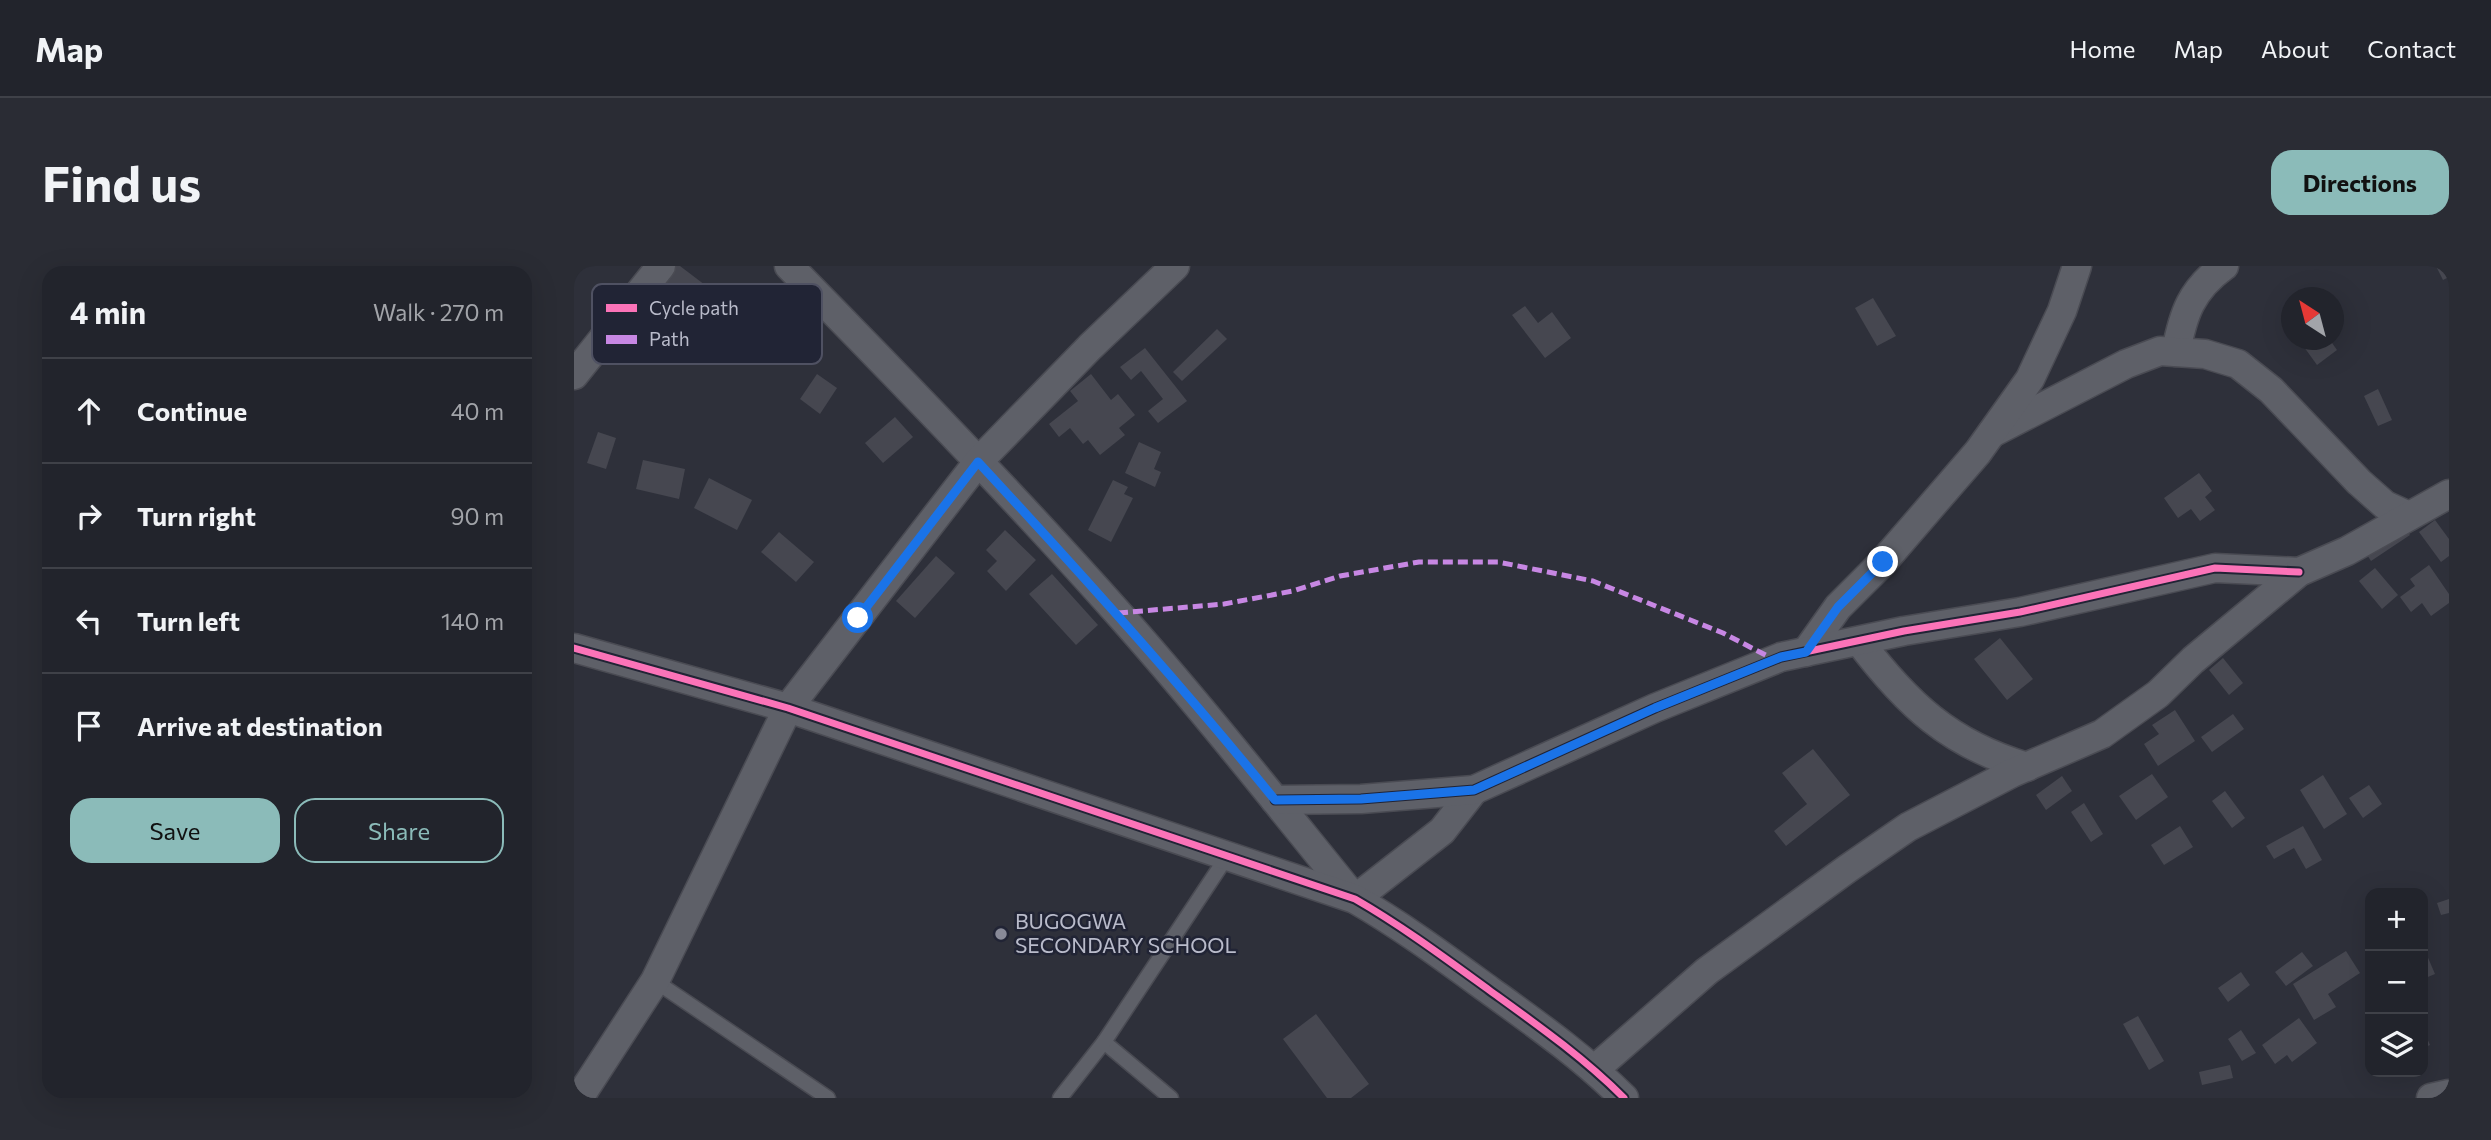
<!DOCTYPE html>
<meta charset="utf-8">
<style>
:root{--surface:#22242c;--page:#2a2c34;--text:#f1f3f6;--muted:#a2a4a9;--line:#3f4148;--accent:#8bbbb9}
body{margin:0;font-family:Commissioner,sans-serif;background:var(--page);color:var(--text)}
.controls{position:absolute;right:21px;bottom:21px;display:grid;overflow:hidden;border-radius:14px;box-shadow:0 7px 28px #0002}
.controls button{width:63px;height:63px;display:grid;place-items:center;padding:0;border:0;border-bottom:2px solid var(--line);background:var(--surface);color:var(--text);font:35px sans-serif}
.compass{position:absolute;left:1707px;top:21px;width:63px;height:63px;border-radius:50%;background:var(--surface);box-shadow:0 7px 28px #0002;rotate:324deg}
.stop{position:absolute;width:21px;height:21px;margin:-16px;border:5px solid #1a73e8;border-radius:50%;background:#fff}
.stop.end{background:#1a73e8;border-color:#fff;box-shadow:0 2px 7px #0008}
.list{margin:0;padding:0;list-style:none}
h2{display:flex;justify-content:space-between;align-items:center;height:91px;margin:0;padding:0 28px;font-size:30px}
h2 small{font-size:23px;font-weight:400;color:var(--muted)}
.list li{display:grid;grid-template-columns:46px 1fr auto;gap:21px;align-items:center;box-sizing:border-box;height:105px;padding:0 28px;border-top:2px solid var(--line)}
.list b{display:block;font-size:26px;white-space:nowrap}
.list em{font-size:23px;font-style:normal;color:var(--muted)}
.actions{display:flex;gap:14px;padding:21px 28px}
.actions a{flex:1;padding:16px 0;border:2px solid var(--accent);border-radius:21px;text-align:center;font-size:24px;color:var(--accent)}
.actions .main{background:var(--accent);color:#111}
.icon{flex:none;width:38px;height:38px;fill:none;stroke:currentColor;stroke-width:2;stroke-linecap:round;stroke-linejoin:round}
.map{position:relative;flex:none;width:1875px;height:832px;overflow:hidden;border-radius:21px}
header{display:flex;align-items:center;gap:42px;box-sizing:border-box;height:98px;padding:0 35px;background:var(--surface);border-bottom:2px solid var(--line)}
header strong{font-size:33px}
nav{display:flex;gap:38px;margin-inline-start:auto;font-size:24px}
.intro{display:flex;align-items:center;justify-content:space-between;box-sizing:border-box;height:168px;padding:0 42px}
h1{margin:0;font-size:49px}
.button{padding:18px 32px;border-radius:21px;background:var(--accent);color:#111;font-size:24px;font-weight:700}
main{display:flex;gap:42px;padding:0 42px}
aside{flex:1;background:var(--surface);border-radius:21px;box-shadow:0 7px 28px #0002}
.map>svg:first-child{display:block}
.building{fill:#464750}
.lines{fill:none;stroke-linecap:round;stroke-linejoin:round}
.lane-casing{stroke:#4a4b53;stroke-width:17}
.street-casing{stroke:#4a4b53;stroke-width:31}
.lane{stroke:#5e6068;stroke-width:14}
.street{stroke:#5e6068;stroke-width:28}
.quiet{stroke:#c787e3;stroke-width:5;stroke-dasharray:10 5;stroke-linecap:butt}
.cycleway-casing{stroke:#212435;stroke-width:11}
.cycleway{stroke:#fb73b8;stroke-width:7}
.route{stroke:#1a73e8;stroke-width:9}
.poi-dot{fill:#888a98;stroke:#212435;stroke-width:2.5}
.labels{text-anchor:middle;stroke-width:5;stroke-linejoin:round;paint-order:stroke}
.poi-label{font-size:21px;fill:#b9bbca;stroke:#212435;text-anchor:start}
.key{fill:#212435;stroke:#4f5162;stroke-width:2}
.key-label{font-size:19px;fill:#b9bbca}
</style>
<header>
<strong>Map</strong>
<nav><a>Home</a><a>Map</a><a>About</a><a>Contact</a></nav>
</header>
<div class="intro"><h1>Find us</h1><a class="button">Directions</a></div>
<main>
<aside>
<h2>4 min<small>Walk · 270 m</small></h2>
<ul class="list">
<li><svg class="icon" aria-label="ahead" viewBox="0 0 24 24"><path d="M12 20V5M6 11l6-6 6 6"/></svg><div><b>Continue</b></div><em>40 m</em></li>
<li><svg class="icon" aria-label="right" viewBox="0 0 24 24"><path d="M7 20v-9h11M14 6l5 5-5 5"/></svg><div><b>Turn right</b></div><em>90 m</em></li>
<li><svg class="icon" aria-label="left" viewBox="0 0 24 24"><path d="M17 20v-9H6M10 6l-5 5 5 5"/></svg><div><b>Turn left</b></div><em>140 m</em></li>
<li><svg class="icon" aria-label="arrive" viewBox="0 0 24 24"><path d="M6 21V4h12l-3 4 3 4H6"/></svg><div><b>Arrive at destination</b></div></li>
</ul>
<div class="actions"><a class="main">Save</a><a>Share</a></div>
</aside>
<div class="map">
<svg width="1875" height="832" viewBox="0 0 1875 832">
<rect width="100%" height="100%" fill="#2e303a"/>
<g class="building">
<polygon points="96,0 106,0 135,22 122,39 87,13"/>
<polygon points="1862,0 1875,0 1875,11 1869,14"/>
<polygon points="1299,32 1322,70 1303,80 1281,42"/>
<polygon points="951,40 964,57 978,46 997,72 971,92 938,49"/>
<polygon points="643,63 653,73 608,115 599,106"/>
<polygon points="1725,74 1756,74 1763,84 1743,99"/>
<polygon points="571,82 613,135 584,157 574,145 589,133 567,105 557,114 546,101"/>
<polygon points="243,108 263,122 246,148 226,133"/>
<polygon points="517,108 537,134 544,128 561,149 545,162 551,169 526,189 514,174 509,178 496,162 485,171 475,158 504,135 496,125"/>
<polygon points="1804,123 1818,154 1804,160 1790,130"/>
<polygon points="321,151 339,171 309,197 291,177"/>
<polygon points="24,166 42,172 32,203 13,197"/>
<polygon points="565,176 587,186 580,203 587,206 581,221 551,207"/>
<polygon points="69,194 111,203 105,233 62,223"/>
<polygon points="1625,207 1638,225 1631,231 1641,244 1626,255 1617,243 1604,252 1590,232"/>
<polygon points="135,212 178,234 163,264 120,242"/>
<polygon points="539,214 554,221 550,228 559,232 537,276 514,264"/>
<polygon points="1861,254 1875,273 1875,290 1867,296 1845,266"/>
<polygon points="1829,258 1836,269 1797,295 1790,284"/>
<polygon points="431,264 462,294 432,325 413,305 423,295 412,284"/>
<polygon points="205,266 240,296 222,316 187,286"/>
<polygon points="362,290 381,307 341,352 322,335"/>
<polygon points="1855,299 1875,328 1875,337 1857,350 1848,337 1837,346 1826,331 1841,320 1836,313"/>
<polygon points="1801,302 1824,329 1808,343 1785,315"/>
<polygon points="478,308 524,359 502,379 455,328"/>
<polygon points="1426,372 1459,413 1433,434 1400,393"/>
<polygon points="1649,392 1669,417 1655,429 1635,404"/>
<polygon points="1601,444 1621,475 1584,500 1570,478 1585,468 1578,459"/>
<polygon points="1659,448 1670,463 1638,486 1627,471"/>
<polygon points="1239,483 1276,529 1212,580 1200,565 1233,538 1208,507"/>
<polygon points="1578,508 1594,531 1562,554 1545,530"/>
<polygon points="1749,509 1773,548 1750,563 1726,524"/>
<polygon points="1488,510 1498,525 1472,544 1462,529"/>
<polygon points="1795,519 1808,538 1789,552 1775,532"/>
<polygon points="1651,525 1671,552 1658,562 1638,535"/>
<polygon points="1510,537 1529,568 1517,576 1497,546"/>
<polygon points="1606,560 1619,581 1590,599 1577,579"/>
<polygon points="1729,560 1748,594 1732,603 1720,582 1700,593 1692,580"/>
<polygon points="1875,633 1875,647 1867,649 1863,637"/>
<polygon points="1849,680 1861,708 1849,713"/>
<polygon points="1772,685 1786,707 1754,728 1762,741 1740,754 1719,718"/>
<polygon points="1728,686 1739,700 1712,720 1701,706"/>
<polygon points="1667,706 1676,719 1654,736 1644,722"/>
<polygon points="742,748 795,818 777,832 753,832 709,773"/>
<polygon points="1564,750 1590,795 1575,804 1549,758"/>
<polygon points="1725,752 1743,777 1718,796 1713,789 1701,798 1688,779"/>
<polygon points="1849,763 1856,779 1849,782"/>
<polygon points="1667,764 1682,787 1668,795 1654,773"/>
<polygon points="1656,799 1659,812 1628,819 1625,806"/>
</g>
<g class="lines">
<defs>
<g id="lane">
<polyline points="81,715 254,832"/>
<polyline points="530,776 597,832"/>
<polyline points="486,832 530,776 654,589"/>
</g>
<g id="street">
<path d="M 215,0 C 327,114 438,228 544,347 C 626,439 703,537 781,633 L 868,565 L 900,524"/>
<path d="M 1602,86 C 1609,48 1617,24 1650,0"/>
<polyline points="0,109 87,0"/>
<polyline points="1418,167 1552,98 1586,85 1631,88 1664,98 1697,124 1785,216 1811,239 1835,250"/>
<path d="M 1285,375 C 1333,438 1375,478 1453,501"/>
<path d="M 0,382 L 214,442 L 781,633 C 828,660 871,692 915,724 C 962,758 1009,791 1050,832"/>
<polyline points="1232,386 1264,341 1309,296 1404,186 1456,113 1488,45 1503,0"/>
<polyline points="701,534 787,533 900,524 1081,442 1207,391 1330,365 1446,346 1641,302 1725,306"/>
<polyline points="1021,803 1133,705 1273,603 1334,561 1438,507 1528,468 1584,428 1619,394 1725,306 1773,285 1875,228"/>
<polyline points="5,832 81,715 214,442 404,196 516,81 601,0"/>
<polyline points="1857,832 1875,828"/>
</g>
</defs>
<use href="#lane" class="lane-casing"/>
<use href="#street" class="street-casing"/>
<use href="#lane" class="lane"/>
<use href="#street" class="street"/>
<polyline class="quiet" points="544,347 650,338 719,325 766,310 845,296 924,296 1019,315 1149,367 1201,394"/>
<defs>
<g id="cycleway">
<path d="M 0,382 L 214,442 L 781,633 C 828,660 871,692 915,724 C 962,758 1009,791 1050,832"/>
<polyline points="701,534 787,533 900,524 1081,442 1207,391 1330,365 1446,346 1641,302 1725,306"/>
</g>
</defs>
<use href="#cycleway" class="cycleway-casing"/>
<use href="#cycleway" class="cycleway"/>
</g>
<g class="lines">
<path class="route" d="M 284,352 L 404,196 C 506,306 606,417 701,534 L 787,533 L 900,524 L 1081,442 L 1207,391 L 1232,386 L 1264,341 L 1309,296"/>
</g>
<circle class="poi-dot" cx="427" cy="668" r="7"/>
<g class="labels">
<g class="poi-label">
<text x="441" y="663">BUGOGWA<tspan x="441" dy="24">SECONDARY SCHOOL</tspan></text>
</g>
</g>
<rect x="18" y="18" width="230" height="80" rx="10" class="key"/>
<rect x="32" y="38" width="31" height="8" fill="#fb73b8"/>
<rect x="32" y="69" width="31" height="9" fill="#c787e3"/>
<g class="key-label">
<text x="75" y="49">Cycle path</text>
<text x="75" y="80">Path</text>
</g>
</svg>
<div class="controls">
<button>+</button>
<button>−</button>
<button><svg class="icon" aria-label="layers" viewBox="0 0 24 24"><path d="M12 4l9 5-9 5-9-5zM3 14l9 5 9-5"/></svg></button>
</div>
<svg class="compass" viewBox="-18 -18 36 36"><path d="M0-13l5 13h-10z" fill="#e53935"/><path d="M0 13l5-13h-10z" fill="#a2a4a9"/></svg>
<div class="stop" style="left:284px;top:352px"></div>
<div class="stop end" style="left:1309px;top:296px"></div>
</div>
</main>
